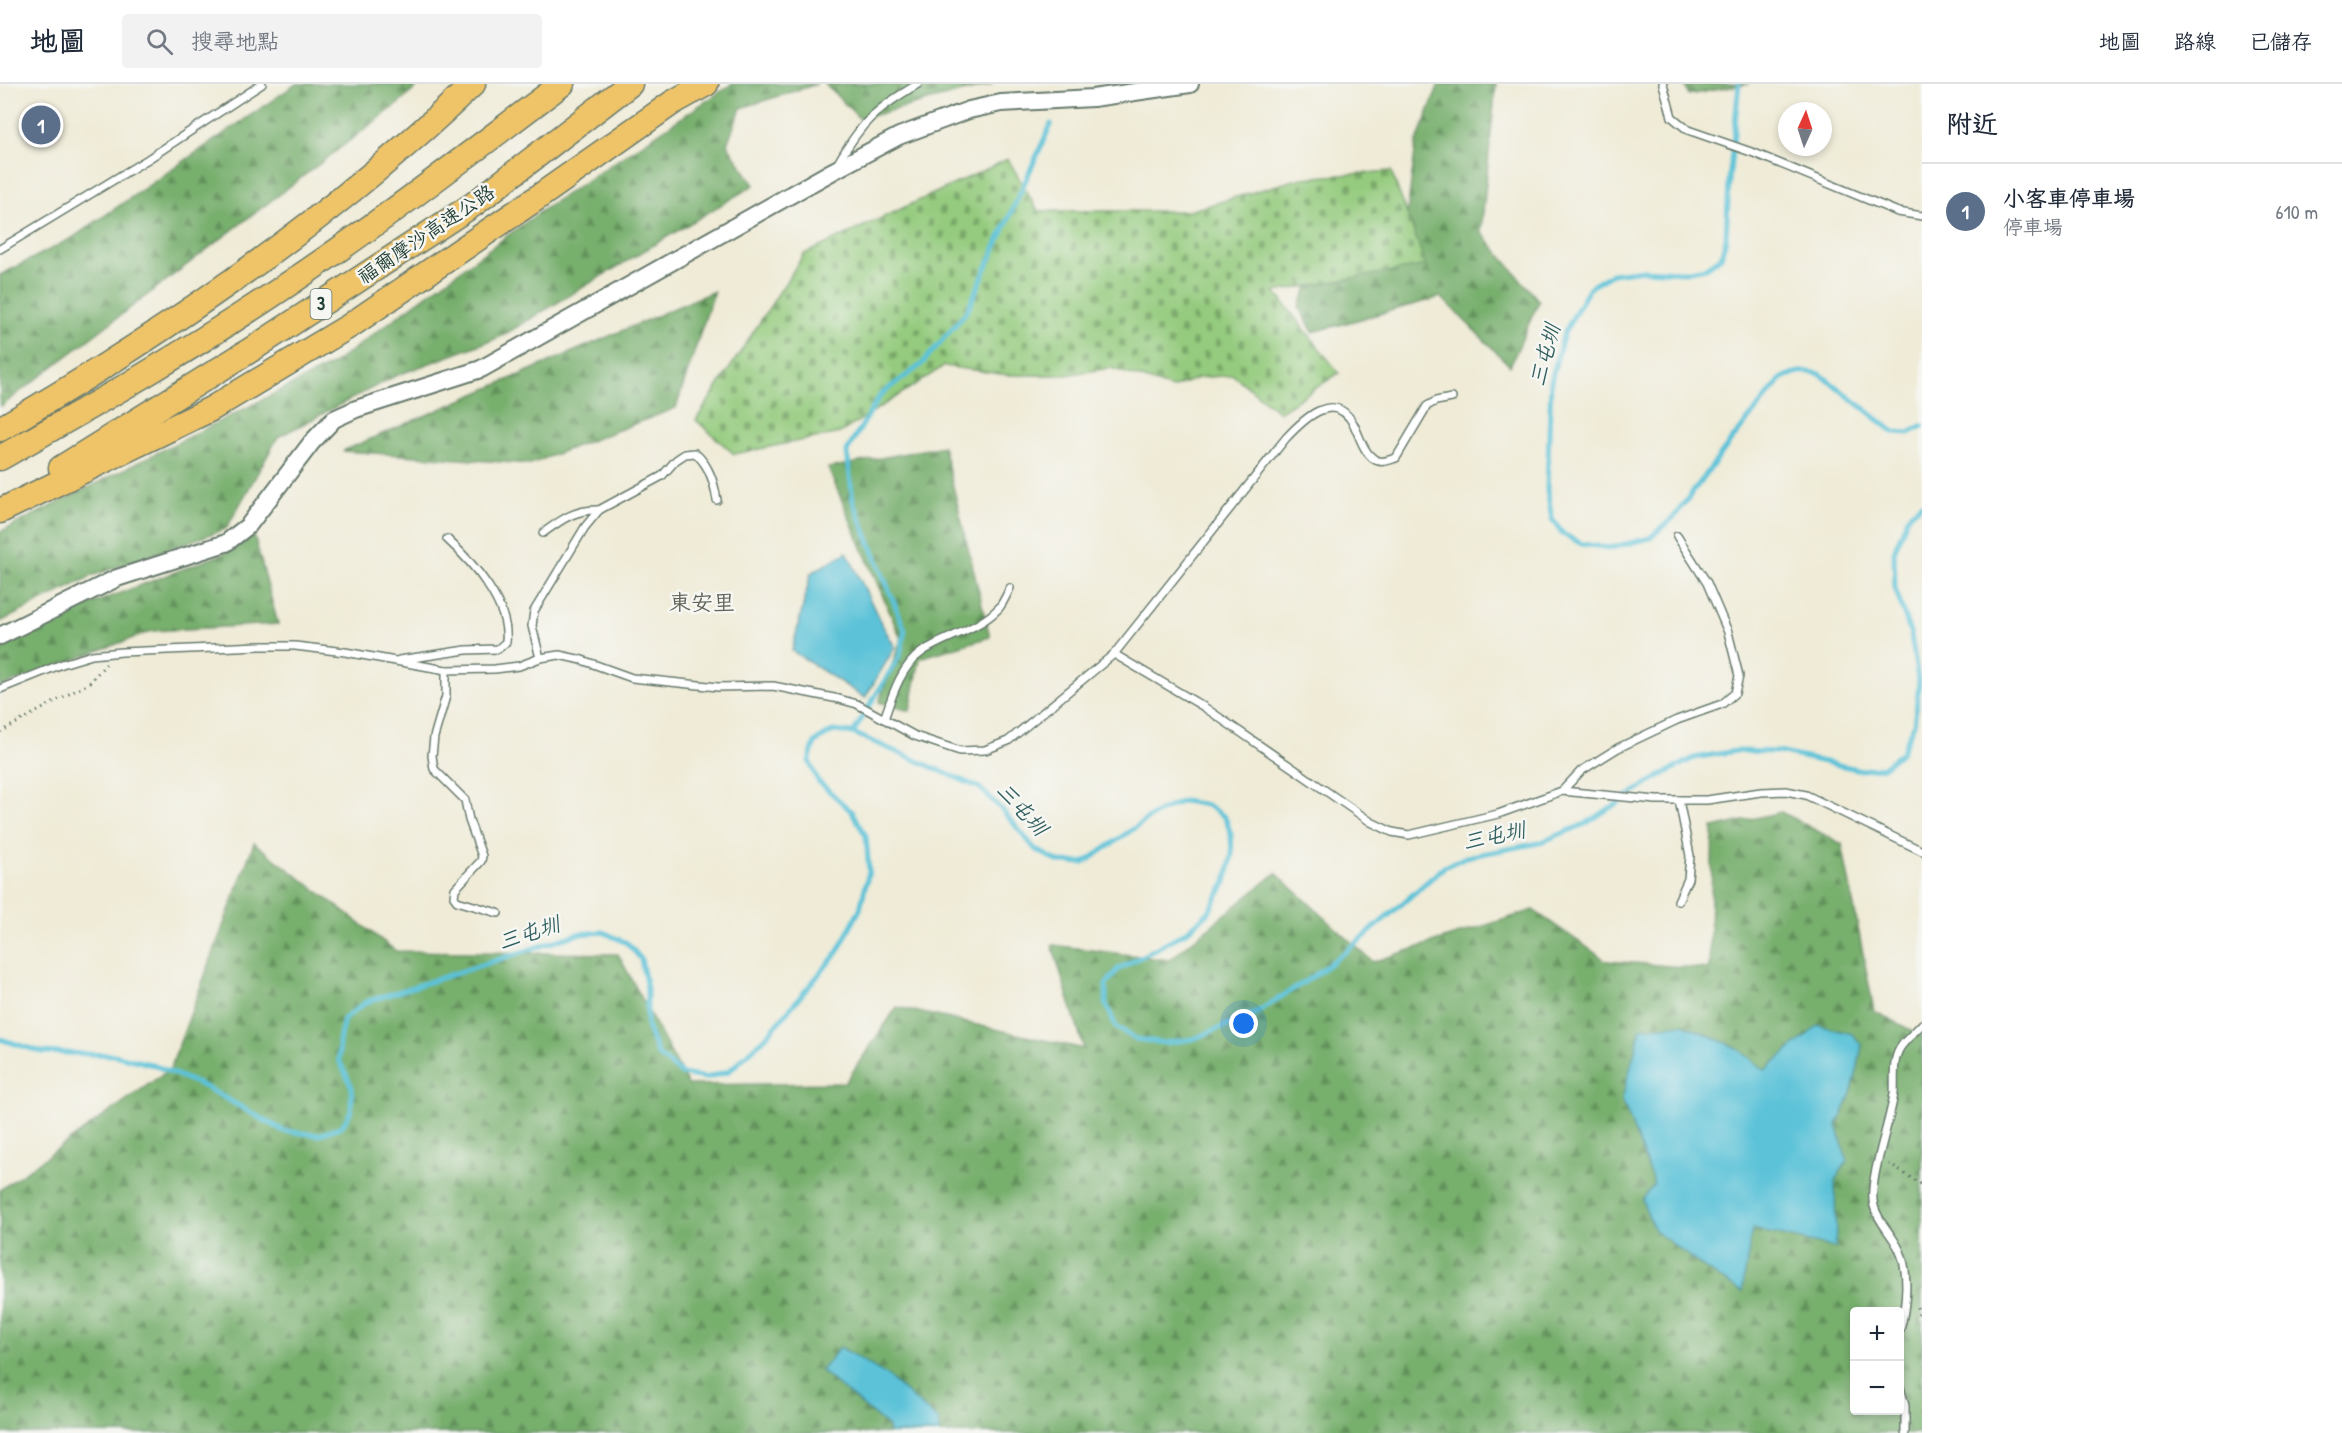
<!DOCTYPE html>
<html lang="zh-TW">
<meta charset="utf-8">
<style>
:root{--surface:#fff;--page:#f2f2f3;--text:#1f2937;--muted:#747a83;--line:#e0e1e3;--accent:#c8321e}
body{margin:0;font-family:"Patrick Hand","LXGW WenKai TC",sans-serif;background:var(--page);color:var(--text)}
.controls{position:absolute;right:18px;bottom:18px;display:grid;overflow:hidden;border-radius:6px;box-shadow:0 3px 9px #0003}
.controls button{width:54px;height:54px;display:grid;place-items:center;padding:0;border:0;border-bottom:2px solid var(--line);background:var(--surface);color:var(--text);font:30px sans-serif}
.compass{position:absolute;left:1778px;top:18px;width:54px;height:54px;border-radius:50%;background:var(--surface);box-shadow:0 3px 9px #0003;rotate:3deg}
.you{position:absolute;left:1244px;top:940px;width:21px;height:21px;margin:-15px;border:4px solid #fff;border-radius:50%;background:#1a73e8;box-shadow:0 0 0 9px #1a73e833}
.badge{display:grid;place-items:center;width:39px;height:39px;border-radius:50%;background:var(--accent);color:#fff;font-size:20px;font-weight:700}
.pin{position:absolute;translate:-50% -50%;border:3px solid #fff;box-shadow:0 2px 6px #0006}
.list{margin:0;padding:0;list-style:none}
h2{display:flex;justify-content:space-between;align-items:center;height:78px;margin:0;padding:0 24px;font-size:26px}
h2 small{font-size:20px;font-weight:400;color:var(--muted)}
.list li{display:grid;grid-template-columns:39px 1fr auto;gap:18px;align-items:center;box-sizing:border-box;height:96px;padding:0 24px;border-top:2px solid var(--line)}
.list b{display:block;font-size:22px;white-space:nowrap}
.list p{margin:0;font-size:20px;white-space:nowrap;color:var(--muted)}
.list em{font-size:20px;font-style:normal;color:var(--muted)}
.icon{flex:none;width:33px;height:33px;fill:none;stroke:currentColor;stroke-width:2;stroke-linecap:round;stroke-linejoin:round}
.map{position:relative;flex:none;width:1922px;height:1349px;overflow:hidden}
header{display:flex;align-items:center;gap:36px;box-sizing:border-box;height:84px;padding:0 30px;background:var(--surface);border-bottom:2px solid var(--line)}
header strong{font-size:28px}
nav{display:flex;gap:33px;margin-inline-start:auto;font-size:21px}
.search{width:420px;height:54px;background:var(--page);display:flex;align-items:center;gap:15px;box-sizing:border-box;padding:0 21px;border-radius:6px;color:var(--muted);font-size:22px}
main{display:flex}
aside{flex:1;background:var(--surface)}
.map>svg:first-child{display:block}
.forest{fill:url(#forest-firs);stroke:#4b7650;stroke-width:1.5;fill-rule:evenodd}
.cemetery{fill:url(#cemetery-stones);stroke:#5a8459;stroke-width:1.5}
.water{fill:#5bc2d8;stroke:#3d8086;stroke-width:1.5}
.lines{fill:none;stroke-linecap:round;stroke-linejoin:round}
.stream{stroke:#5bc2d8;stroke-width:5}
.service-casing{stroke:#687a6d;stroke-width:10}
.tertiary-casing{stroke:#687a6d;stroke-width:20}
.motorway-casing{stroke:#687a6d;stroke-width:27}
.path{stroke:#687a6d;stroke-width:3;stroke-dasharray:1.5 4.5;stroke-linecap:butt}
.service{stroke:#fff;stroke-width:7}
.tertiary{stroke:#fff;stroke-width:16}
.motorway{stroke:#efc469;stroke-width:24}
.labels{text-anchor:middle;stroke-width:5;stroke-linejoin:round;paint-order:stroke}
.shield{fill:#f6f6f2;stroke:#60746d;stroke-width:1.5}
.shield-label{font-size:18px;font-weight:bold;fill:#1f3d34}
.street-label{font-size:20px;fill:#1f3d34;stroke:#f6f6f2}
.water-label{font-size:21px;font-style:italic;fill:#2e5e5d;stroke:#f6f6f2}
.quarter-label{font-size:22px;fill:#616558;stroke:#f6f6f2}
</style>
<header>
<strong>地圖</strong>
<div class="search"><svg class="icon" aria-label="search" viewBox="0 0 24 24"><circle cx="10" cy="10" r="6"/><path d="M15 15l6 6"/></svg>搜尋地點</div>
<nav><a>地圖</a><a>路線</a><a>已儲存</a></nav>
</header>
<main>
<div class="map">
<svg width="1922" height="1349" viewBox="0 0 1922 1349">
<defs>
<pattern id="forest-firs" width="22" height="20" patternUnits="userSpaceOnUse" patternTransform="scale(1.5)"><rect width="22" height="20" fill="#77af6d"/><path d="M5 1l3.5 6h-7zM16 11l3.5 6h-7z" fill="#61905a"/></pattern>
<pattern id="cemetery-stones" width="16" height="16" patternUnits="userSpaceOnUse" patternTransform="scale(1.5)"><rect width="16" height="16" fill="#94cb7e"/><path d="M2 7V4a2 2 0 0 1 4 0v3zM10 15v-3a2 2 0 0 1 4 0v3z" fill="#78a668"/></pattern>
</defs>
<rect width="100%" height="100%" fill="#f6f6f2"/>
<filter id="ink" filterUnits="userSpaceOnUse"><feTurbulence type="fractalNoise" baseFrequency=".0167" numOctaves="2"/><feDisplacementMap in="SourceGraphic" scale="12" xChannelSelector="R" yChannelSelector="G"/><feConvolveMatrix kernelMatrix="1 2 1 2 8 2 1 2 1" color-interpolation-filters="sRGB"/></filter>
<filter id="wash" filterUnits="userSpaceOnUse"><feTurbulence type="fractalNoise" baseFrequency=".008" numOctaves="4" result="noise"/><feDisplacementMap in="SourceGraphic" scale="24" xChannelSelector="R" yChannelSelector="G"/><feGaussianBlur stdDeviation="1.35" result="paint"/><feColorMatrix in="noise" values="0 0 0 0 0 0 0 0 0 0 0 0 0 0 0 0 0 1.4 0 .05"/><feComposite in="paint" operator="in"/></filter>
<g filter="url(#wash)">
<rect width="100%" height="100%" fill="#efebd7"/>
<g class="forest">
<polygon points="296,0 420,0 398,20 0,323 0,191 72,154"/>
<polygon points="732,0 817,0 741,24 727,60 754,101 500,253 395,292 278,353 226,445 94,491 0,538 0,448 333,280 541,127"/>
<polygon points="825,0 992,0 860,35"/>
<polygon points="1439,0 1496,0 1481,148 1539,217 1510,282 1441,213 1313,248 1299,223 1328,155 1402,168 1416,60"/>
<polygon points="1685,0 1749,0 1688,11"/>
<polygon points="714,207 676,324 530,380 343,367"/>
<polygon points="943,362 990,553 920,574 910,627 879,618 901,555 828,384"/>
<polygon points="254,451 278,540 152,547 0,603 0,566 73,527 233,466"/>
<path d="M 1781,728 L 1842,760 L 1874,927 L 1922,952 L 1922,1349 L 0,1349 L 0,1106 L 170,985 L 254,759 L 396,867 L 618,870 L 688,1001 L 845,999 L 897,923 L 1084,965 L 1052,861 L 1169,876 L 1276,789 L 1373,878 L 1533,826 L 1607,877 L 1709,885 L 1713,744 ZM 1854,1228 L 1900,1228 L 1900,1326 L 1854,1326 Z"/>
</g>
<polygon class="cemetery" points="1008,75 1038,127 1189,127 1301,94 1391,87 1426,181 1275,208 1339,289 1279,328 1233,291 1198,294 1172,304 1111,284 1065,291 1008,291 944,282 840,349 734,370 696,336 804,170"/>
<g class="water">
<polygon points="847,468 881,539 895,563 865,614 792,567 811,489"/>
<path d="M 1683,940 L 1737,964 L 1765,986 L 1819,941 L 1852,950 L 1862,961 C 1857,989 1852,1015 1837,1040 L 1847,1078 L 1835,1096 L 1836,1164 L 1752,1145 L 1742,1208 L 1707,1186 L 1654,1146 L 1642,1116 L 1654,1100 L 1622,1015 L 1641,944 Z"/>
<polygon points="840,1263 885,1290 938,1336 940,1349 889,1349 888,1343 821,1287"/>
</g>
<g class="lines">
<g class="stream">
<path d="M 1739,0 L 1729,97 L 1726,155 L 1721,173 L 1706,184 L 1684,188 L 1643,186 L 1612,190 L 1590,203 L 1564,249 L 1551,297 L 1547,406 L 1552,435 L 1563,450 L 1582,460 L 1610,464 L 1650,454 L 1674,433 L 1727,362 L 1781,295 C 1796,287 1804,286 1820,290 L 1894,348 L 1909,349 L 1922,342"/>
<polyline points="853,649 900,571 905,546 853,417 847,367 881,310 921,281 967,227 1051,40"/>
<polyline points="0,955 42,968 114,971 154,981 205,1003 284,1047 319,1051 342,1042 351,1027 352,1003 339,976 339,957 344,935 366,918 578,850 603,848 627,859 641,875 647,904 647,942 658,971 682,990 706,994 729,987 766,953 837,869 860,825 869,787 866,752 851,727 818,697 809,677 815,658 833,647 853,649 980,704 1003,727 1035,765 1059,778 1084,779 1156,729 1183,717 1207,721 1225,733 1231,750 1232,771 1226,798 1208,829 1186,848 1117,886 1106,901 1106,920 1116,943 1136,955 1165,959 1193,955 1254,930 1314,892 1365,852 1444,783 1466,773 1539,759 1585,740 1658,693 1694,674 1736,667 1778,668 1862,686 1883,683 1902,668 1914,640 1919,601 1911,551 1895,504 1894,468 1908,432 1922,420"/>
</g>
</g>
</g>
<g filter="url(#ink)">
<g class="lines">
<defs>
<g id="service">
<polyline points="1663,0 1672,33 1688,46 1754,69 1898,128 1922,132"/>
<path d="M 838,79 C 862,37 877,24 918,0"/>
<polyline points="0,165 148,75 262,0"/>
<path d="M 543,449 C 561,436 575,425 599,426"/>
<polyline points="1114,570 1204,623 1371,738 1392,748 1409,751 1498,730 1562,707 1656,716 1707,716 1761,708 1786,707 1806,711 1922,767"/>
<path d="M 540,574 L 532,542 L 534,527 L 585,443 L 599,426 L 662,392 L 676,376 L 685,370 L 695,369 C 709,381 714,398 717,416"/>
<path d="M 399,576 L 466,566 L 498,565 L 506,558 C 510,520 473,479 447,455"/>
<polyline points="446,586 446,612 434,653 432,672 434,685 465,716 469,736 482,772 481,777 455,805 454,813 457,817 498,829"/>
<path d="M 0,605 L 62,580 L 92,571 L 122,568 L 259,562 L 295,562 L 345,568 L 446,586 L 495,585 L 519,582 L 540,574 L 559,571 L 582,576 L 632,594 L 718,603 L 773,602 L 839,615 L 857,620 L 915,652 L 960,667 L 985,666 L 1008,657 L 1114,570 L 1286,354 C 1302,337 1333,305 1353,339 C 1359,350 1363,368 1374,375 C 1381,380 1389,376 1396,374 L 1427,322 L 1436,317 L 1452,314"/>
<path d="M 884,635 C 892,612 901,582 922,568 C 946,552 978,546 999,524 C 1003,519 1007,510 1010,504"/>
<polyline points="1562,707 1581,687 1618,664 1677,636 1722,620 1735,609 1739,592 1728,548 1707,499 1677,452"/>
<polyline points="1678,817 1688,795 1690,772 1679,716"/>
<path d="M 1900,1246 C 1906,1223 1910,1188 1899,1165 C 1892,1150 1878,1138 1874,1122 C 1867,1098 1891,1037 1894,1009 C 1895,995 1892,977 1900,964 C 1905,956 1915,948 1922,940"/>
<polyline points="1900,1303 1905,1322 1905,1349"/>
</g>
<polyline id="tertiary" points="0,552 117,494 226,459 248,442 312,358 334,335 356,325 481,285 833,87 899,52 969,26 1001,19 1093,14 1190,0"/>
<g id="motorway">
<path d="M 0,345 C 169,247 332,135 473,0"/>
<path d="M 0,374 C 96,320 192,265 284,203 C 379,140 470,69 562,0"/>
<polyline points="61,384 257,262 474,120 630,0"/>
<polyline points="0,427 211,325 351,241 537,114 672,19 706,0"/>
</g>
</defs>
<use href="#service" class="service-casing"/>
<use href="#tertiary" class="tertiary-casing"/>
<use href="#motorway" class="motorway-casing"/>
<g class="path">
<polyline points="0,648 89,599 106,580"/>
<polyline points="1889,1080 1922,1101"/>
<polyline points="1917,1223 1922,1240"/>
</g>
<use href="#service" class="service"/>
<use href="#tertiary" class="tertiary"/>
<use href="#motorway" class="motorway"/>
</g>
</g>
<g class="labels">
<rect class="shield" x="310.5" y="205" width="21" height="30" rx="4.5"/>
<g class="shield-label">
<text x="321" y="226">3</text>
</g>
<g class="street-label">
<text transform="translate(426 150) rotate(-34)" y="7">福爾摩沙高速公路</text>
</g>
<g class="water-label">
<text transform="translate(1545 271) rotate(-75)" y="7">三屯圳</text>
<text transform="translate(1022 725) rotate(47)" y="7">三屯圳</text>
<text transform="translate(1494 752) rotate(-12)" y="7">三屯圳</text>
<text transform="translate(529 849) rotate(-18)" y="7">三屯圳</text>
</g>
<g class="quarter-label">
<text x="702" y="526">東安里</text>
</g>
</g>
</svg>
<div class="controls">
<button>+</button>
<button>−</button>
</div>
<svg class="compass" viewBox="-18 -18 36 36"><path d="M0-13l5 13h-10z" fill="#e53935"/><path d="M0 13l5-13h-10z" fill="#747a83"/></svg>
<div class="you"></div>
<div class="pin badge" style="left:41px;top:41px;background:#5c6f8a">1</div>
</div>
<aside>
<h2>附近<small></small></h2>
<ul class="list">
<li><span class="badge" style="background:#5c6f8a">1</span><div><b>小客車停車場</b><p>停車場</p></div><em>610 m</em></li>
</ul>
</aside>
</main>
